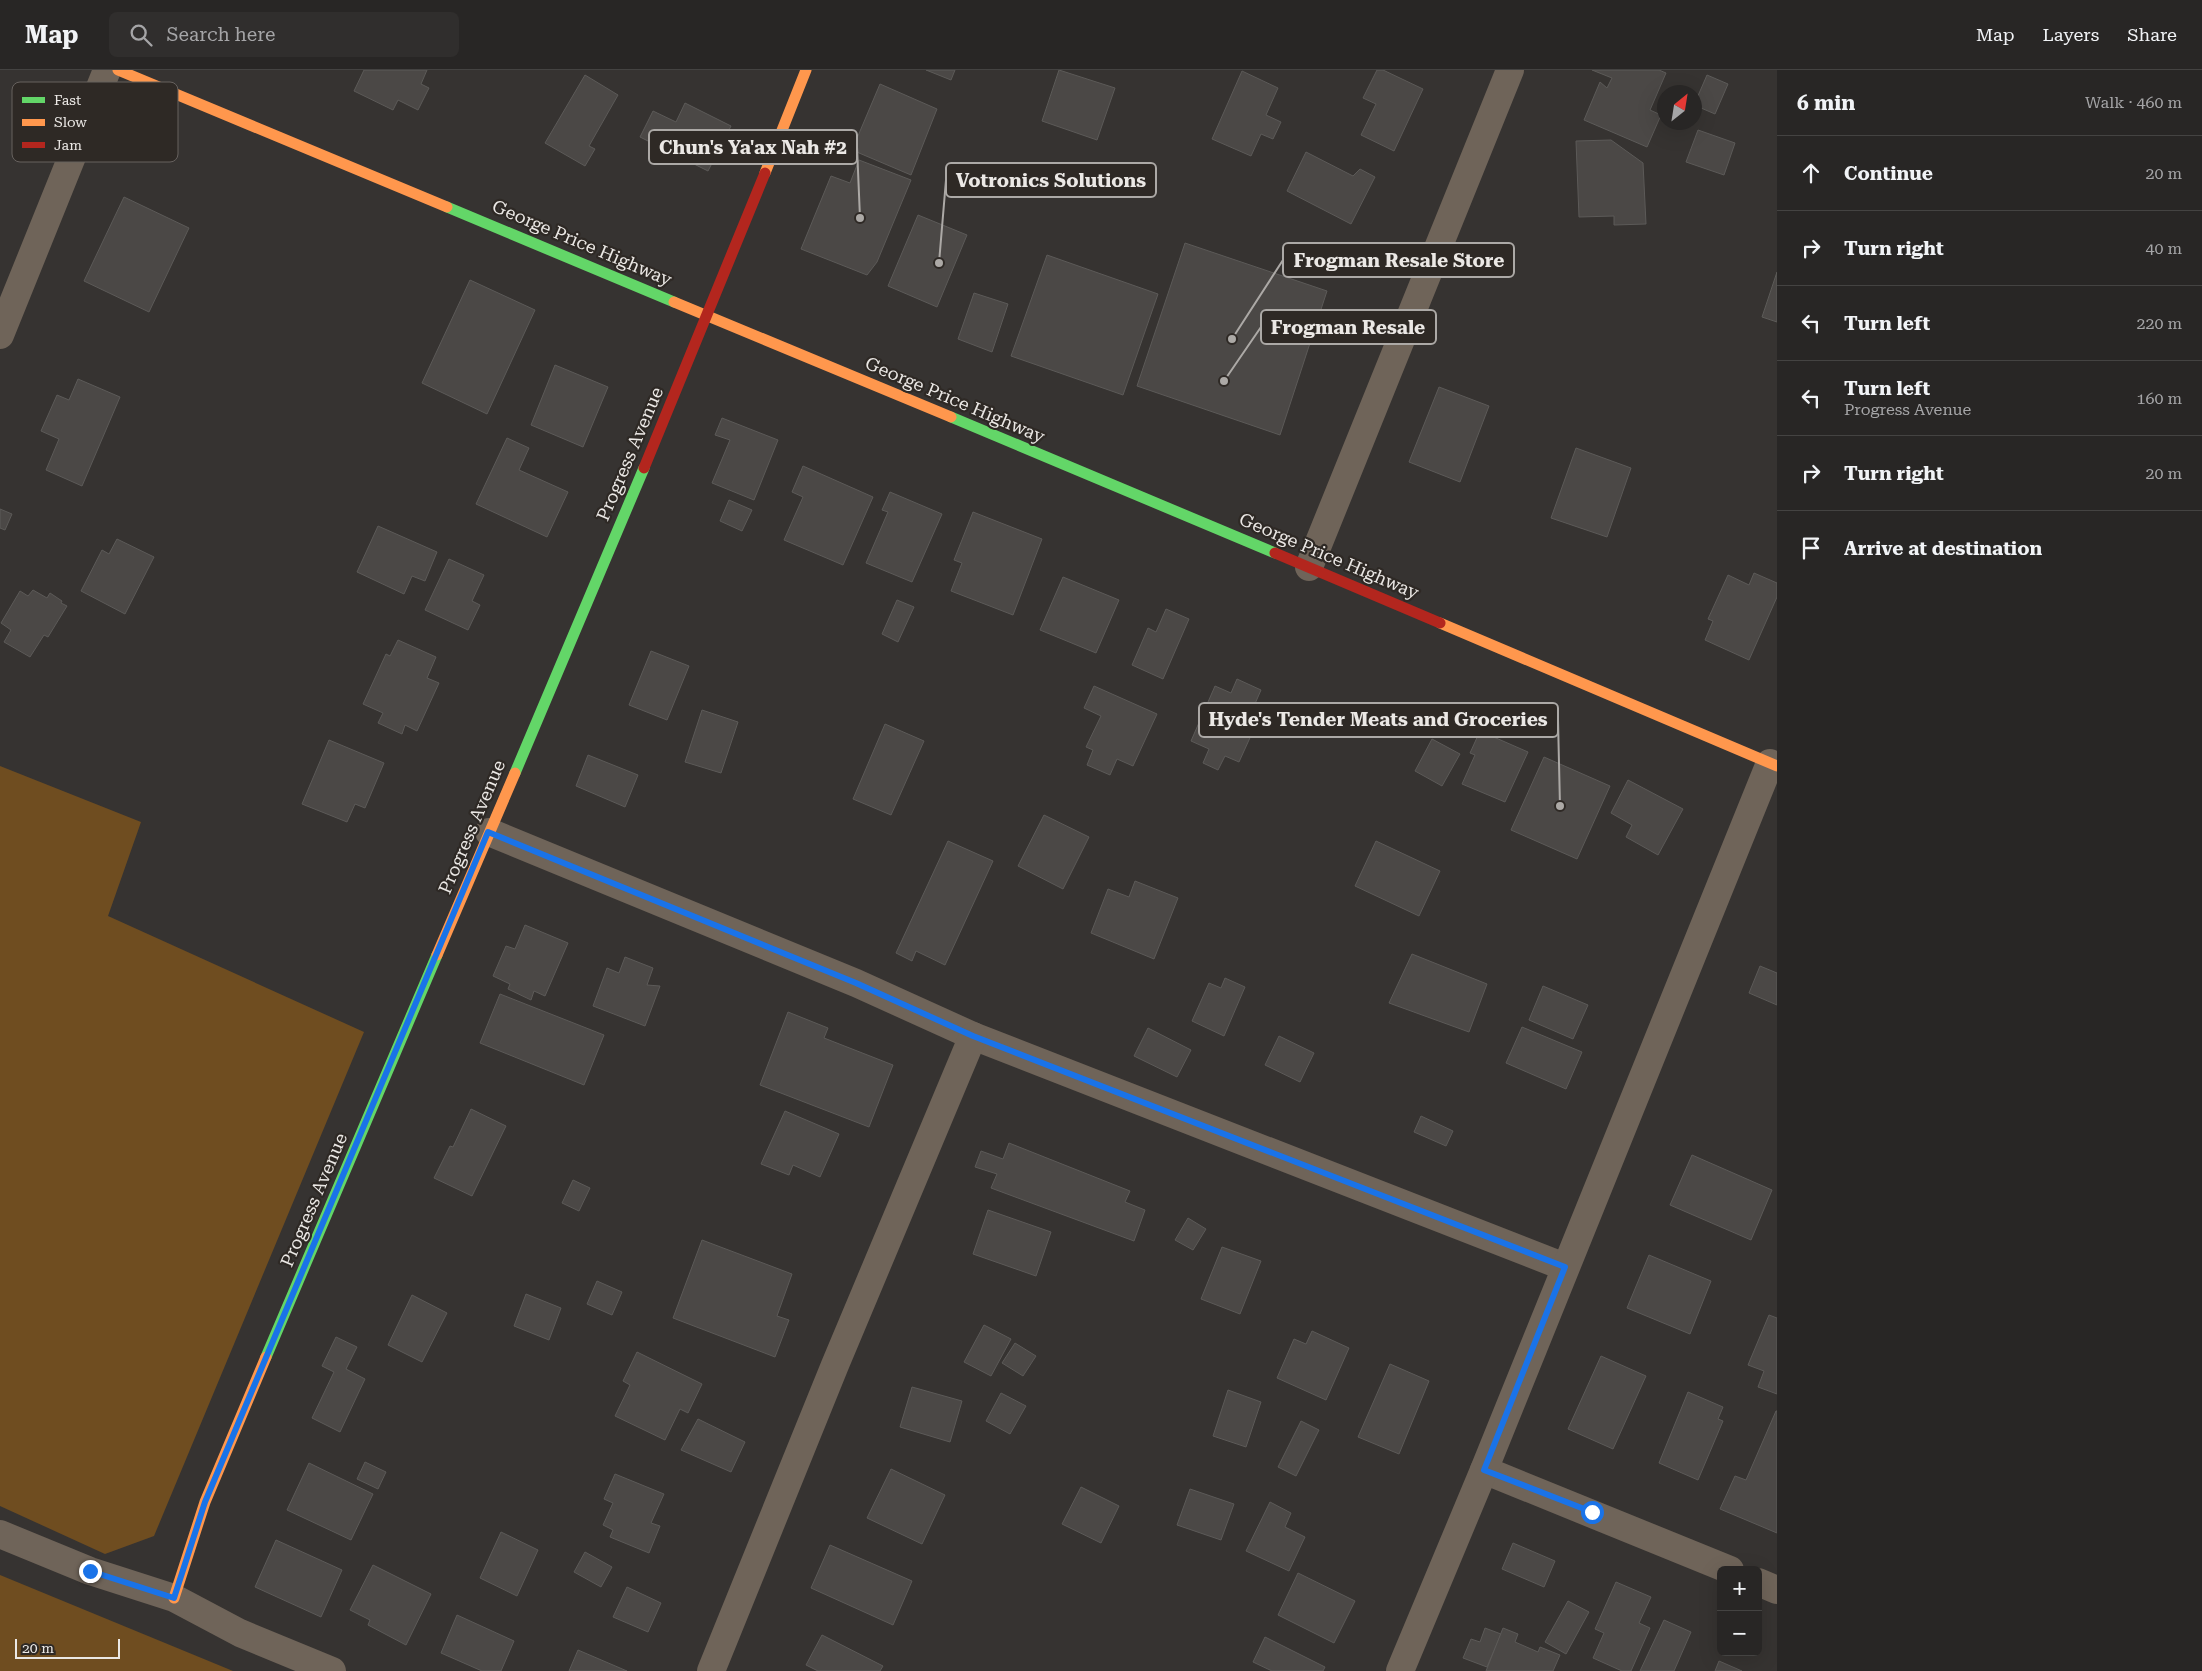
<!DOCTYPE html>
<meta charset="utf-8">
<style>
:root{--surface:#282625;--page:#302e2d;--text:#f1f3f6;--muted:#a5a5a7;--line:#444342}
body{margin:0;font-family:"Roboto Serif",serif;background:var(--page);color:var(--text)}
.controls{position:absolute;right:15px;bottom:15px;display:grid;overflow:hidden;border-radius:8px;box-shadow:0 5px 20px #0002}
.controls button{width:45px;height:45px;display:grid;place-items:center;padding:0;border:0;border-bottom:1px solid var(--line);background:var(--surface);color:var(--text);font:25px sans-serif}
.compass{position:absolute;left:1657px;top:15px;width:45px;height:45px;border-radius:50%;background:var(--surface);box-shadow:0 5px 20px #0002;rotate:30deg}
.scale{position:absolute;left:15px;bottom:12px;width:105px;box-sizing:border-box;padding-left:5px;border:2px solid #ebe8e5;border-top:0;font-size:14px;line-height:18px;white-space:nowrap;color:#ebe8e5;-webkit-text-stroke:4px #2e2925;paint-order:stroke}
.stop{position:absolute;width:15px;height:15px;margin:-11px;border:4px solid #1a73e8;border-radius:50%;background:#fff}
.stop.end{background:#1a73e8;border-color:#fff;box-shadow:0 1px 5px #0008}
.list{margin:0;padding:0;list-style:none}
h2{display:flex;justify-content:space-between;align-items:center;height:65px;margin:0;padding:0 20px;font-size:21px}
h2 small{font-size:16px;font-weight:400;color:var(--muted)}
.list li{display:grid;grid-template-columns:32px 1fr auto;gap:15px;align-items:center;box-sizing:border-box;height:75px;padding:0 20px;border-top:1px solid var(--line)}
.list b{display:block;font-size:19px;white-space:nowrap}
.list p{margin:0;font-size:16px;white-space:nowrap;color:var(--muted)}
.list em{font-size:16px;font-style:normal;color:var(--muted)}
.icon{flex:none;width:28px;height:28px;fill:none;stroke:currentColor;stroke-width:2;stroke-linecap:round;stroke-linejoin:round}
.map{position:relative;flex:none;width:1777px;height:1601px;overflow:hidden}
header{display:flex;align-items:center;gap:30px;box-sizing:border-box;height:70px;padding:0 25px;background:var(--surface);border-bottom:1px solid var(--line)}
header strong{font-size:24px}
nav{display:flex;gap:28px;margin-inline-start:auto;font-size:18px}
.search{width:350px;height:45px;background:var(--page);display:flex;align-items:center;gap:12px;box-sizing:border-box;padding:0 18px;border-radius:8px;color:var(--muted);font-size:19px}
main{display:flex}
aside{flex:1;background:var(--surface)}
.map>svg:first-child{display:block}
.green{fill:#6f4d20}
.building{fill:#4b4846;stroke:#5c5a58}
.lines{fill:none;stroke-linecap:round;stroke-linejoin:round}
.street{stroke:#6f6459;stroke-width:28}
.fast{stroke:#63d668;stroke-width:11}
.slow{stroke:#ff974d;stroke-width:11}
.jam{stroke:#b3261e;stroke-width:11}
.route{stroke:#1a73e8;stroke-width:6}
.labels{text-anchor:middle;stroke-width:4.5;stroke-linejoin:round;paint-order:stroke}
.street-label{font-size:18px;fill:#ebe8e5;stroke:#2e2925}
.key{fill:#2e2925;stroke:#67625f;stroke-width:1}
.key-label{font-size:14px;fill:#ebe8e5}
.leader{fill:none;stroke:#aca9a6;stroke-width:2}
.callout-dot{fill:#aca9a6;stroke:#2e2925;stroke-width:2}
.callout{fill:#2e2925;stroke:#aca9a6;stroke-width:2}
.callout-label{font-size:19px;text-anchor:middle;font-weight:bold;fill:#ebe8e5}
</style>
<header>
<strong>Map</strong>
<div class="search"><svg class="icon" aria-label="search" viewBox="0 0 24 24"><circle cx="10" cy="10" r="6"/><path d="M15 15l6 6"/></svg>Search here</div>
<nav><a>Map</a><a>Layers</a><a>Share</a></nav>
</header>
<main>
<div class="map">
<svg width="1777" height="1601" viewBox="0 0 1777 1601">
<rect width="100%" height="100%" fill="#363331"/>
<g class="green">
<polygon points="0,696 141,752 108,846 364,962 154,1466 105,1484 0,1436"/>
<polygon points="0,1505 233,1601 0,1601"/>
</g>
<g class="building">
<polygon points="364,0 427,0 421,14 429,18 418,40 398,30 393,40 354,21"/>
<polygon points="926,0 955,0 951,10"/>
<polygon points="1059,0 1115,18 1097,70 1042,51"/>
<polygon points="1377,0 1383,0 1423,19 1394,81 1361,65 1376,34 1363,28"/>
<polygon points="1592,0 1659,0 1666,3 1650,40 1661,45 1647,77 1584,50 1600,12 1607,18 1612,8"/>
<polygon points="1242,1 1278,18 1266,45 1281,52 1273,69 1261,64 1251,86 1212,69"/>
<polygon points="585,5 618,25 589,76 595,79 585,96 545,73"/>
<polygon points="1707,5 1728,14 1715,44 1694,35"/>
<polygon points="880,14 937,39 911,105 852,80"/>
<polygon points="685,33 731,56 708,101 640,67 653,41 676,52"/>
<polygon points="1698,60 1735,73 1724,105 1686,92"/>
<polygon points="1611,70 1643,93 1646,154 1614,155 1614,146 1579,147 1576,71"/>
<polygon points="1306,82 1353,106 1360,99 1375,107 1351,154 1287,121"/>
<polygon points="859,90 911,110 877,192 867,205 801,179 831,106 850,113"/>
<polygon points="124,127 189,158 149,242 84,211"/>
<polygon points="918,145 967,165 937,237 888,216"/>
<polygon points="1185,173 1327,221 1280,365 1137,316"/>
<polygon points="1047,185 1158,224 1123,325 1011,286"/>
<polygon points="1777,202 1777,252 1762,247"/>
<polygon points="470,210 535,240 487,344 422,313"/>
<polygon points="974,223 1008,234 992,282 958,269"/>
<polygon points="555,295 608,317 583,377 531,355"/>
<polygon points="78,309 120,327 82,416 46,400 59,369 41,361 57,325 69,330"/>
<polygon points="1439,317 1489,336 1460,412 1409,392"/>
<polygon points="722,348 778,370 754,430 712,413 730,370 715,365"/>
<polygon points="507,368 529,378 519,400 568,422 547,467 476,434"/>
<polygon points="1576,378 1631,398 1607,467 1551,448"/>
<polygon points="803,396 873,427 843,495 784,470 803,427 792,422"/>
<polygon points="890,422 942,444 912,512 866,493 888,442 882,440"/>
<polygon points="729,430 752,440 742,461 720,451"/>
<polygon points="0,439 12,444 5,460 0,458"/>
<polygon points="973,442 1042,469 1013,545 951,521 962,493 954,490"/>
<polygon points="378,456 437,482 425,511 412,506 404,524 357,502"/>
<polygon points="117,469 154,487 125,544 81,521 102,480 109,484"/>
<polygon points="449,489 484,505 472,531 480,535 468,560 425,540"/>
<polygon points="1754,503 1777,513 1777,527 1749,590 1705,570 1713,551 1708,549 1728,505 1749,515"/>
<polygon points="1063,507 1119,530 1096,583 1040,560"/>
<polygon points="33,520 47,528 50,523 62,531 61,533 67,536 48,567 44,565 30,587 4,572 11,560 1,553 20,521 28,526"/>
<polygon points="897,530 914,537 898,572 882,564"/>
<polygon points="1166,539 1189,549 1163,609 1132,595 1148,558 1156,562"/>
<polygon points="398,570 436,587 427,608 439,613 417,661 405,655 402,664 378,653 383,643 363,634 386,584 390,586"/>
<polygon points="651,581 689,596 667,650 629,635"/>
<polygon points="1237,609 1261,620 1254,636 1263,639 1239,692 1225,686 1218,700 1203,693 1209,679 1191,671 1215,616 1231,623"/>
<polygon points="1094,616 1157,644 1133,696 1117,689 1110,705 1087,695 1093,680 1086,677 1101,646 1084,638"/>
<polygon points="702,640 738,652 721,703 685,692"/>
<polygon points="885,654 924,671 891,745 853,729"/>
<polygon points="1480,661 1528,682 1505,732 1462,714 1475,685 1470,683"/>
<polygon points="1432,669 1460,684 1442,716 1415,701"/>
<polygon points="329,670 384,693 365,738 355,734 347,752 302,734"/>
<polygon points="588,685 638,705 625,737 576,716"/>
<polygon points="1544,687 1610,716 1577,789 1511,760"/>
<polygon points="1628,710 1683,739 1658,785 1626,767 1632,755 1611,743"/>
<polygon points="1044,745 1089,767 1063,819 1018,796"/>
<polygon points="948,771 993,791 945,895 916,881 912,891 896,883"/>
<polygon points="1376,771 1440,801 1419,846 1355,816"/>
<polygon points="1135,811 1178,828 1154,889 1091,863 1108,819 1129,827"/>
<polygon points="525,855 568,873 545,926 534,921 531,930 508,919 510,914 493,906 506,876 515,879"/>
<polygon points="1412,884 1487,914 1469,962 1389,933"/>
<polygon points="625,887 653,898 647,915 660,916 645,956 593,936 607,898 619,903"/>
<polygon points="1760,896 1777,903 1777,935 1749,923"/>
<polygon points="1225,908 1245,917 1224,966 1192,951 1209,913 1221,918"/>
<polygon points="1543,916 1588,935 1573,969 1529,950"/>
<polygon points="500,924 604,965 584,1015 480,973"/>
<polygon points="788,942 828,958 824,968 893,995 869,1057 760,1015"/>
<polygon points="1522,957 1582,982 1566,1019 1506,993"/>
<polygon points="1148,958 1191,980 1177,1007 1134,986"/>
<polygon points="1279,966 1314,983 1300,1012 1265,995"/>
<polygon points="471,1039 506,1056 472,1126 434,1108 450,1076 453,1077"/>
<polygon points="785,1041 839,1064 820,1107 793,1095 789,1105 761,1094"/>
<polygon points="1421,1046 1453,1061 1446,1076 1414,1062"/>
<polygon points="1009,1073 1130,1121 1125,1132 1145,1140 1134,1171 991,1118 997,1104 975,1097 981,1081 1003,1089"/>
<polygon points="1692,1085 1772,1120 1751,1170 1670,1135"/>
<polygon points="573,1110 590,1118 579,1141 562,1133"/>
<polygon points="988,1140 1051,1162 1036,1206 973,1184"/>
<polygon points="1188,1148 1206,1159 1193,1180 1175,1170"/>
<polygon points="702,1170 792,1204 777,1246 789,1250 775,1287 673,1248"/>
<polygon points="1222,1177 1261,1191 1240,1244 1201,1229"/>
<polygon points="1649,1185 1711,1211 1690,1264 1627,1238"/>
<polygon points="597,1211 622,1222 612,1245 587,1234"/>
<polygon points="526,1224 561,1238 549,1270 514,1256"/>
<polygon points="412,1225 447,1243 422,1292 388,1275"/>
<polygon points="1769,1245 1777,1248 1777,1324 1758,1317 1764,1301 1748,1295"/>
<polygon points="984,1255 1011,1269 991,1306 964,1292"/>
<polygon points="1312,1261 1349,1278 1326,1330 1277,1308 1294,1269 1306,1274"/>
<polygon points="336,1267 357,1277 346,1299 365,1309 340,1362 312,1348 334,1302 322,1296"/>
<polygon points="1015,1273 1036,1286 1023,1306 1002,1293"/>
<polygon points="637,1282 702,1314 688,1343 680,1339 665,1370 615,1346 630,1315 623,1311"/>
<polygon points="1601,1286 1646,1306 1613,1379 1568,1359"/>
<polygon points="1390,1294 1429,1311 1399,1384 1358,1367"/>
<polygon points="912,1317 962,1331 950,1372 900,1357"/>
<polygon points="1228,1320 1261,1332 1246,1377 1213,1366"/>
<polygon points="1688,1322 1723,1337 1718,1349 1723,1351 1698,1410 1659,1393"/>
<polygon points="1001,1323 1026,1336 1010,1364 986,1351"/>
<polygon points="1776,1341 1777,1341 1777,1463 1720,1439 1735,1406 1746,1410"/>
<polygon points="698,1349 745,1372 731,1402 681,1380"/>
<polygon points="1301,1351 1319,1360 1296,1406 1278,1397"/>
<polygon points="365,1392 386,1402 378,1419 357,1409"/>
<polygon points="309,1393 373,1424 351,1470 287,1440"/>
<polygon points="891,1399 945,1425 922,1474 867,1448"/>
<polygon points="615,1404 664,1424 651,1453 660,1456 649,1483 610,1467 613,1460 603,1455 613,1433 604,1429"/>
<polygon points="1081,1417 1119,1436 1101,1473 1062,1454"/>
<polygon points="1190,1419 1234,1434 1221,1470 1177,1455"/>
<polygon points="1270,1432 1291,1443 1285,1457 1305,1467 1289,1501 1246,1481"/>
<polygon points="501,1462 538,1480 517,1526 480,1508"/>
<polygon points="276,1470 342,1500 321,1547 255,1517"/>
<polygon points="1513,1473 1555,1491 1544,1517 1502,1499"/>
<polygon points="830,1475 912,1511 893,1555 811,1518"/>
<polygon points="585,1482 612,1497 601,1517 574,1502"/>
<polygon points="373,1495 431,1524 406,1575 368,1555 370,1550 350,1540"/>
<polygon points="1298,1503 1355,1531 1334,1573 1278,1545"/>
<polygon points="1616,1512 1651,1527 1639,1553 1650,1558 1631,1601 1622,1601 1593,1588 1604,1563 1595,1559"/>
<polygon points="627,1517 661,1533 648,1562 613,1547"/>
<polygon points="1568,1531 1589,1542 1566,1584 1545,1572"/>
<polygon points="457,1545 514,1571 501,1601 482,1601 441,1583"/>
<polygon points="1664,1550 1691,1562 1674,1601 1640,1601"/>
<polygon points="1485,1558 1501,1564 1487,1597 1463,1588 1471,1569 1480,1572"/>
<polygon points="1503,1558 1518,1564 1515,1572 1538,1582 1540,1577 1560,1585 1553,1601 1486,1601"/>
<polygon points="822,1565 883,1596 880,1601 818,1601 806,1595"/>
<polygon points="1265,1567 1325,1597 1323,1601 1272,1601 1253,1592"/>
<polygon points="578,1580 627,1601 569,1601"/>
<polygon points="1719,1591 1742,1601 1715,1601"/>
</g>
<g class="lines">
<g class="street">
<polyline points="0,265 107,0"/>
<polyline points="1309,497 1510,0"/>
<polyline points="489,762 856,913 973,966 1565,1197"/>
<polyline points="1484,1400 1730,1500"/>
<polyline points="0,1464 90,1501 174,1528 240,1563 332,1601"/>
<polyline points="1758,1512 1777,1520"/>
<polyline points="711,1601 835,1295 973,966"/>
<polyline points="1400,1601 1484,1400 1770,693"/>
</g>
<g class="fast">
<polyline points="447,137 674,232"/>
<polyline points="951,347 1275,483"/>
<polyline points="515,703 644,398"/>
<polyline points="266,1287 437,885"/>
</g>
<g class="slow">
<polyline points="118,0 447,137"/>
<polyline points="765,103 806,0"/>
<polyline points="674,232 951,347"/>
<polyline points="1440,553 1777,696"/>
<polyline points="437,885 515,703"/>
<polyline points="174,1528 205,1432 266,1287"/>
</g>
<g class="jam">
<polyline points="644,398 765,103"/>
<polyline points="1275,483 1440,553"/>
</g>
</g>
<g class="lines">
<polyline class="route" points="90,1501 174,1528 205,1432 488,762 856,913 973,966 1565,1197 1484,1400 1592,1442"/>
</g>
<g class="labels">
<g class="street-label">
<text transform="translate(582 173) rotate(23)" y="6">George Price Highway</text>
<text transform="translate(955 330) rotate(23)" y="6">George Price Highway</text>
<text transform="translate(630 384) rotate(-67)" y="6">Progress Avenue</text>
<text transform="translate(1329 486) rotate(23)" y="6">George Price Highway</text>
<text transform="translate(472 757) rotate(-67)" y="6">Progress Avenue</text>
<text transform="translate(314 1130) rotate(-67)" y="6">Progress Avenue</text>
</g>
</g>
<rect x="12" y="12" width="166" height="80" rx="8" class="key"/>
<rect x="22" y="27" width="23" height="6" fill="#63d668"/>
<rect x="22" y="49" width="23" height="7" fill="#ff974d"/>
<rect x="22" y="72" width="23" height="6" fill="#b3261e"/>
<g class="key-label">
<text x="54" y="35">Fast</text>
<text x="54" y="57">Slow</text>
<text x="54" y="80">Jam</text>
</g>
<path class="leader" d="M860 148L857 77M939 193L946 110M1232 269L1283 190M1224 311L1261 257M1560 736L1558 650"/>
<g class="callout-dot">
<circle cx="860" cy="148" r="5"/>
<circle cx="939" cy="193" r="5"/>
<circle cx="1232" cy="269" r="5"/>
<circle cx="1224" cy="311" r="5"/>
<circle cx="1560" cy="736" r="5"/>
</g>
<g class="callout">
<rect x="649" y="60" width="208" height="34" rx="5"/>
<rect x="946" y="93" width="210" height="34" rx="5"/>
<rect x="1283" y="173" width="231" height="34" rx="5"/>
<rect x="1261" y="240" width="175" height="34" rx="5"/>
<rect x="1199" y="633" width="359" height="34" rx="5"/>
</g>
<g class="callout-label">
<text x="753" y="84">Chun's Ya'ax Nah #2</text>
<text x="1051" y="117">Votronics Solutions</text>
<text x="1399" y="197">Frogman Resale Store</text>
<text x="1348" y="264">Frogman Resale</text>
<text x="1378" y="656">Hyde's Tender Meats and Groceries</text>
</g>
</svg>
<div class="controls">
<button>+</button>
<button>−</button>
</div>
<svg class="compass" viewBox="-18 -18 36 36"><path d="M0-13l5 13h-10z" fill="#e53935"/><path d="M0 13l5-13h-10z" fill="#a5a5a7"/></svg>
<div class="scale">20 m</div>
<div class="stop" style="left:1592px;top:1442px"></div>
<div class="stop end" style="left:90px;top:1501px"></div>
</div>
<aside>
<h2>6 min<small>Walk · 460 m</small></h2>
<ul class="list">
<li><svg class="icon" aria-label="ahead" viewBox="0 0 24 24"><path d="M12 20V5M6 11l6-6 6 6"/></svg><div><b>Continue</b></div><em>20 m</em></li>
<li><svg class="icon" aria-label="right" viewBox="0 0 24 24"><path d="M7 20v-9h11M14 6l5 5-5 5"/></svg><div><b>Turn right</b></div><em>40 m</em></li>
<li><svg class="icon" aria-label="left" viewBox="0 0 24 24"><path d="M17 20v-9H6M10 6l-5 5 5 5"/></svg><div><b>Turn left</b></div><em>220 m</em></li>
<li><svg class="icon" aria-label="left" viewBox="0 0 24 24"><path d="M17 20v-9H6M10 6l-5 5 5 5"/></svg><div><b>Turn left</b><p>Progress Avenue</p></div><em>160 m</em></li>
<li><svg class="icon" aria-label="right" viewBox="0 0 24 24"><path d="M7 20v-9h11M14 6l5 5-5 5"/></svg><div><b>Turn right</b></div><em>20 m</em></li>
<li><svg class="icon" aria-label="arrive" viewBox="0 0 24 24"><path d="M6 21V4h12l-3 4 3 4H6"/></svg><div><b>Arrive at destination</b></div></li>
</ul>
</aside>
</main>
